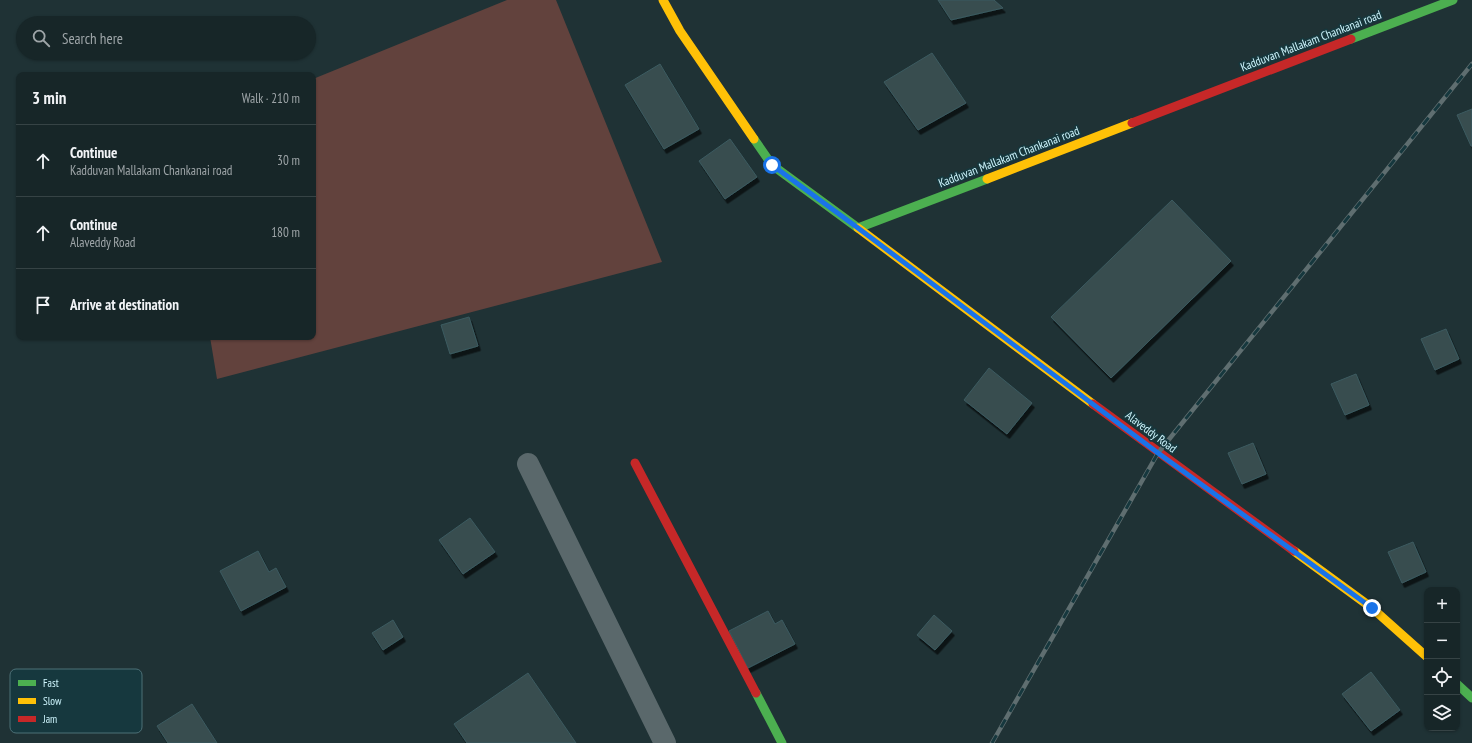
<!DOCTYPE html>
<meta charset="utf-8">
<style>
:root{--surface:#172628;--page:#202e30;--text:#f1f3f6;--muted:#9ea5a8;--line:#364345}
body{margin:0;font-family:"PT Sans Narrow",sans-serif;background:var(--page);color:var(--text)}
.controls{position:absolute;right:12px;bottom:12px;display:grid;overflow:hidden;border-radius:8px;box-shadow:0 1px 3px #0004}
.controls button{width:36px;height:36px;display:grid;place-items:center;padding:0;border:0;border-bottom:1px solid var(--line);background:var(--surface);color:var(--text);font:20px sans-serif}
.stop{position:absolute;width:12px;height:12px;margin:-9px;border:3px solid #1a73e8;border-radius:50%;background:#fff}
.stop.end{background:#1a73e8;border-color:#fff;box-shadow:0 1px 4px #0008}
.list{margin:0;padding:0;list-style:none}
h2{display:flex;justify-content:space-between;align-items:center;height:52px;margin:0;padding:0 16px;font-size:17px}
h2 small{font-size:13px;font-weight:400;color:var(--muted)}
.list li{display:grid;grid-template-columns:26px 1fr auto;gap:12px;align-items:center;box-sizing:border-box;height:72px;padding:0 16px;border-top:1px solid var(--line)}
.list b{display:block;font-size:15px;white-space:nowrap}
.list p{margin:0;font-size:13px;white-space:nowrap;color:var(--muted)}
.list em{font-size:13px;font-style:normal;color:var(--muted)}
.icon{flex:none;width:22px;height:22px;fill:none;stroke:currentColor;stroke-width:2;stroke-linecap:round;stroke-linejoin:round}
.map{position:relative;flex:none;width:1472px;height:743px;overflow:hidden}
.search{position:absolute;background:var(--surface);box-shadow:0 1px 3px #0004;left:16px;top:16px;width:300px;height:44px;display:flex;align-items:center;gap:10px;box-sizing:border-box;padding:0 14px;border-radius:22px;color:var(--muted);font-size:15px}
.panel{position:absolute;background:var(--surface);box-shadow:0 1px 3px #0004;left:16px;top:72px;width:300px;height:268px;border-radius:8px}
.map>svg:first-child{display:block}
.green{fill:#62423d}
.building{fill:#374d50;stroke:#3c5b60;filter:url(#shadow)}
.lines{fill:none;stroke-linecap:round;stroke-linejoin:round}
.street{stroke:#5a686b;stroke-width:22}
.fast{stroke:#4caf50;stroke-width:9}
.slow{stroke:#ffc107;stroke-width:9}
.jam{stroke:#c62828;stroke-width:9}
.rail-casing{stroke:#5f6e70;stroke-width:4.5}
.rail{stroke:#16383e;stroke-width:3;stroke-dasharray:9;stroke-linecap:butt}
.route{stroke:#1a73e8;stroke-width:5}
.labels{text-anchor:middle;stroke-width:3.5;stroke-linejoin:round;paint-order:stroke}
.street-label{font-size:12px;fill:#cdf4fc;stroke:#16383e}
.key{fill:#16383e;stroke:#4d7077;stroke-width:1}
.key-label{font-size:11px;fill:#cdf4fc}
</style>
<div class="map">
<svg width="1472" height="743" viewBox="0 0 1472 743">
<defs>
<filter id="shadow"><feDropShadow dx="2.5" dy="4.5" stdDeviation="0" flood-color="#0009"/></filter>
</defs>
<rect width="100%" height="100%" fill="#1f3235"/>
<polygon class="green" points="507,0 556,0 662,262 217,379 210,337 313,337 313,79"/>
<g class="building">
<polygon points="938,0 994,0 1003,8 951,20"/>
<polygon points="932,53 966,103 918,130 884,82"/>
<polygon points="660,64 699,129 664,149 625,85"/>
<polygon points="1472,109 1472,146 1471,146 1457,115"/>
<polygon points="730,139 757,177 725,199 699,161"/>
<polygon points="1172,200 1231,261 1111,378 1051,317"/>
<polygon points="469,317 478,346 450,354 441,325"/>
<polygon points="1446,329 1459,359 1435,370 1421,339"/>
<polygon points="989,368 1032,403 1007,434 964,400"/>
<polygon points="1356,374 1369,405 1345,415 1331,384"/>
<polygon points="1253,443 1266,474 1242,484 1228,453"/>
<polygon points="470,518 495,552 463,574 439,540"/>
<polygon points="1413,542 1426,572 1402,583 1388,552"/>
<polygon points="258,551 269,572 276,568 286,587 241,611 220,571"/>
<polygon points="768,611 775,624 782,620 795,644 748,668 729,631"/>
<polygon points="934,615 952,631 935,650 917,635"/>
<polygon points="393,620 403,637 383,650 372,633"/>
<polygon points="1371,672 1400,710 1371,731 1342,694"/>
<polygon points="528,673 576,743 467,743 454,724"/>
<polygon points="192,704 217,743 168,743 157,726"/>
</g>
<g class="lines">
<polyline class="street" points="528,464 665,743"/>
<g class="fast">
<polyline points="1351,39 1453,0"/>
<polyline points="754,139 772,165 858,228 987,179"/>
<polyline points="1457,684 1472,698"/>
<polyline points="756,693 782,743"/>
</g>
<g class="slow">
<polyline points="663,0 680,31 754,139"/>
<polyline points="987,179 1132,123"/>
<polyline points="858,228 1093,404"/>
<polyline points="1294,551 1372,608 1427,657"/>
</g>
<g class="jam">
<polyline points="1132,123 1351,39"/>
<polyline points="1093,404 1294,551"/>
<polyline points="635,463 756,693"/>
</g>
<defs>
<polyline id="rail" points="992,743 1158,453 1472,64"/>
</defs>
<use href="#rail" class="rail-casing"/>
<use href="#rail" class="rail"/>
</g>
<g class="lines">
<polyline class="route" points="772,165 858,228 1158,453 1372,608"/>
</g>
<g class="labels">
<g class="street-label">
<text transform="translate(1311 41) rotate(-21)" y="4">Kadduvan Mallakam Chankanai road</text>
<text transform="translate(1009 157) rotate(-21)" y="4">Kadduvan Mallakam Chankanai road</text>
<text transform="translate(1151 432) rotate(37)" y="4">Alaveddy Road</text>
</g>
</g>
<rect x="10" y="669" width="132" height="64" rx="6" class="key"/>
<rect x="18" y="680" width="18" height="6" fill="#4caf50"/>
<rect x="18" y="698" width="18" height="6" fill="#ffc107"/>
<rect x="18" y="716" width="18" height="6" fill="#c62828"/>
<g class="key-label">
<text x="43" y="687">Fast</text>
<text x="43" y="705">Slow</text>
<text x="43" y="723">Jam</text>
</g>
</svg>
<div class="controls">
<button>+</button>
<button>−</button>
<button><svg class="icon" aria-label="locate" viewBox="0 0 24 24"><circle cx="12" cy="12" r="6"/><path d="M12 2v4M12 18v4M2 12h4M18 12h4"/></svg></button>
<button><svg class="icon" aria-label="layers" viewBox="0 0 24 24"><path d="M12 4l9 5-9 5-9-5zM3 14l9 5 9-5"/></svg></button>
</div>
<div class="stop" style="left:772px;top:165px"></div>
<div class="stop end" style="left:1372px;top:608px"></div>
<div class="search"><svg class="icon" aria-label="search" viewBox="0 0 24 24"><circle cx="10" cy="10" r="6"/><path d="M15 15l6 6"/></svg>Search here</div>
<section class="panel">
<h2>3 min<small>Walk · 210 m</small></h2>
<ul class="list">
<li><svg class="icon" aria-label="ahead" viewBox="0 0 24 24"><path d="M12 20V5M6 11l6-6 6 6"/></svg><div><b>Continue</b><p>Kadduvan Mallakam Chankanai road</p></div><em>30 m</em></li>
<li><svg class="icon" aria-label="ahead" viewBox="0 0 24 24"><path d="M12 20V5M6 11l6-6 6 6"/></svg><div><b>Continue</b><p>Alaveddy Road</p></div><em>180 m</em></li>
<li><svg class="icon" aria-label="arrive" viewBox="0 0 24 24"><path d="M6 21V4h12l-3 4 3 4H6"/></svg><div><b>Arrive at destination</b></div></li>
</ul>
</section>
</div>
